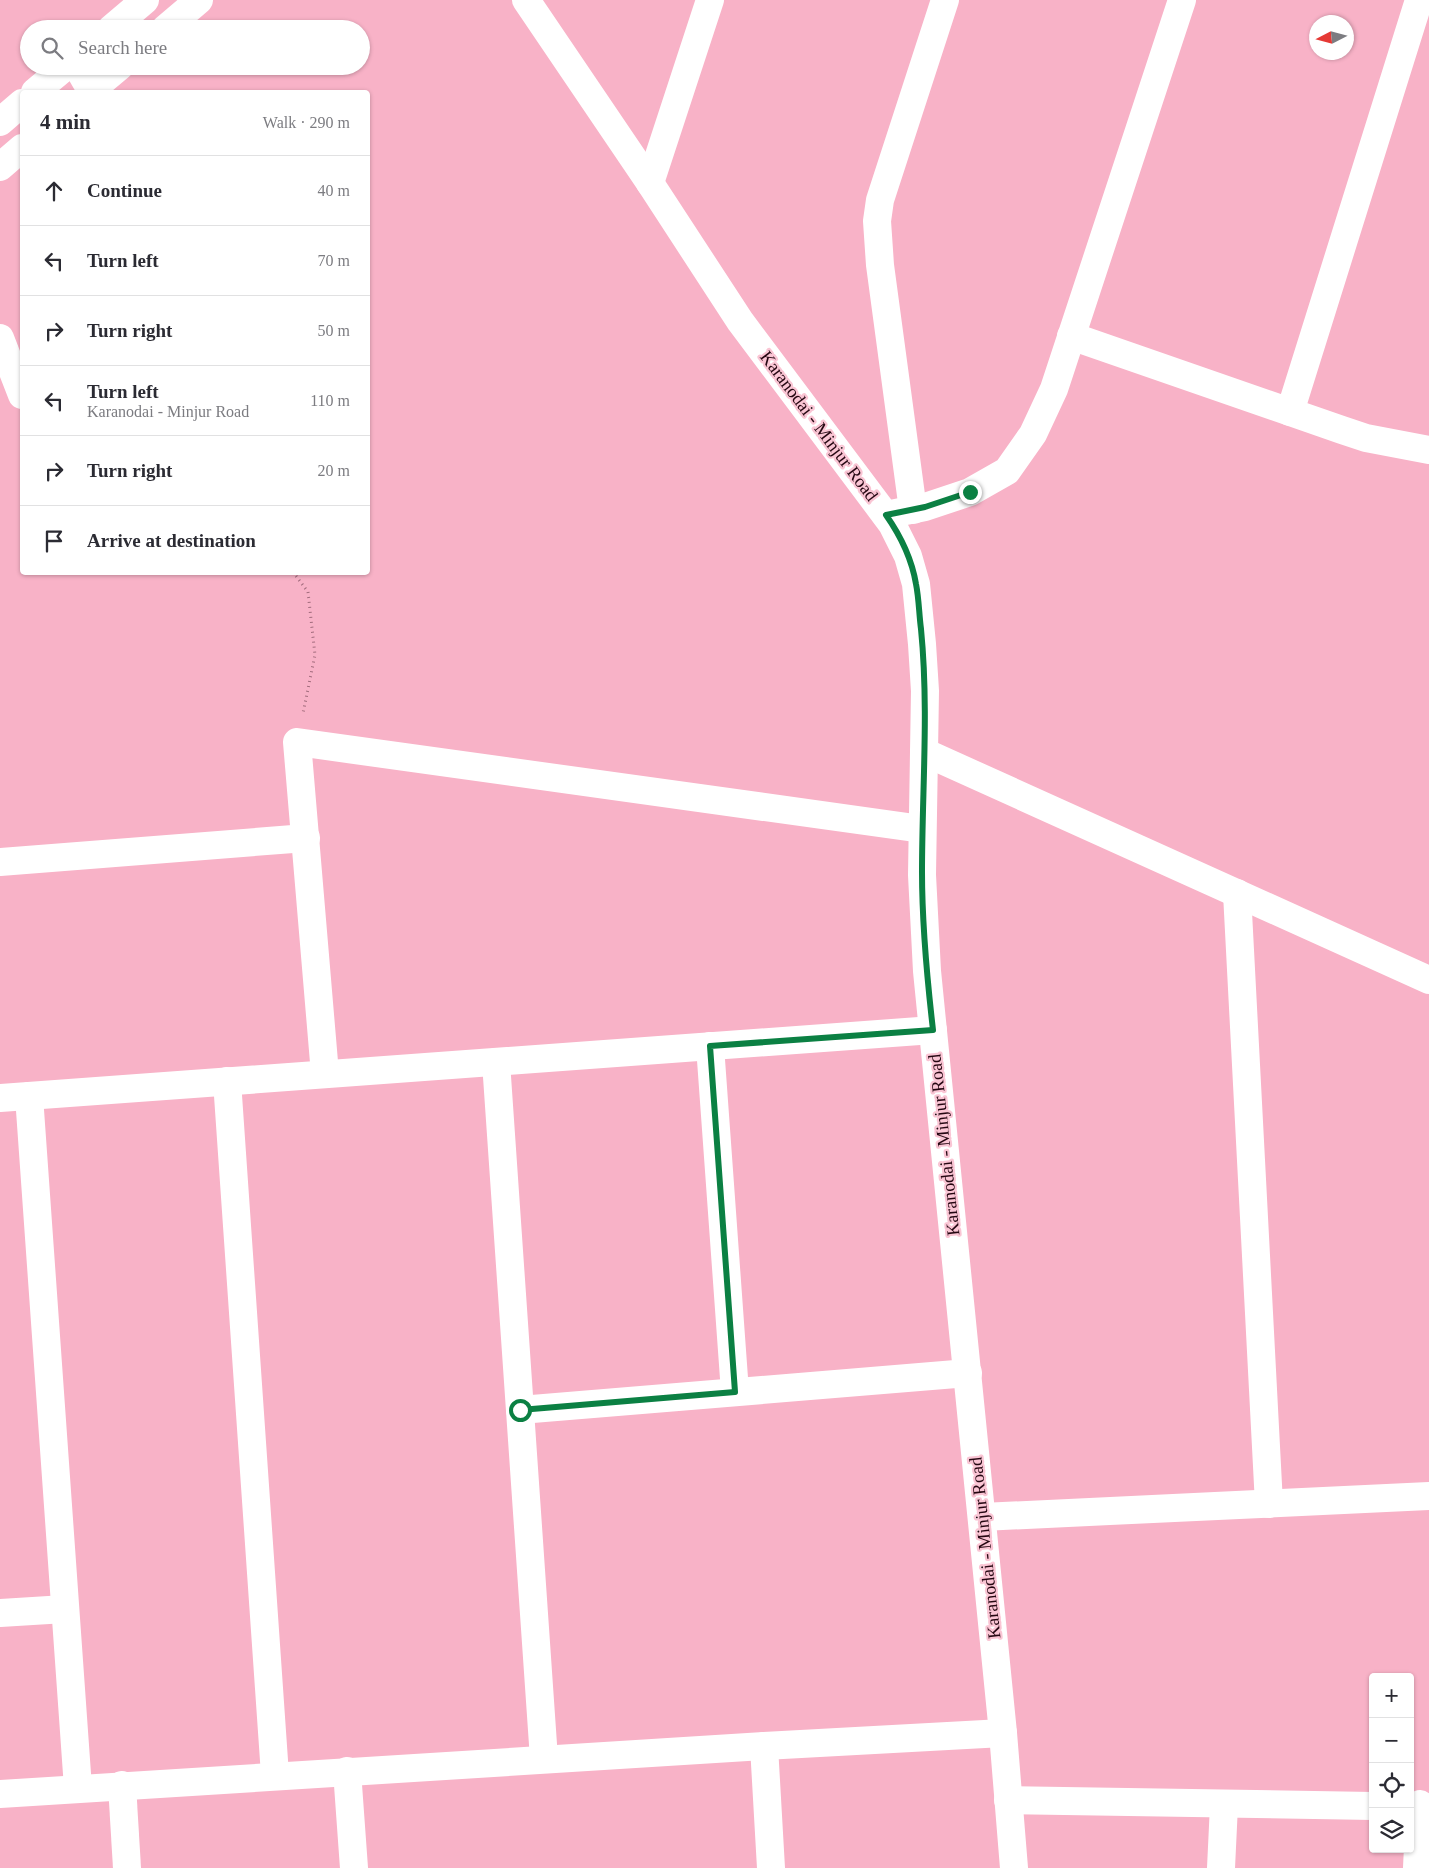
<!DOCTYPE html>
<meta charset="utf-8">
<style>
:root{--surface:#fff;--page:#f2f2f3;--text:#2b2b33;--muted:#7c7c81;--line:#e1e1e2}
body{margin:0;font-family:Georgia,serif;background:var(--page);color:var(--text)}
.controls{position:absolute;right:15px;bottom:15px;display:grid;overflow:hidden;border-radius:5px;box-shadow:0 1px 4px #0004}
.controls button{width:45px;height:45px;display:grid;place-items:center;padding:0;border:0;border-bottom:1px solid var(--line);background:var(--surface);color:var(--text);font:25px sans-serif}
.compass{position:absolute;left:1309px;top:15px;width:45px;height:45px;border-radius:50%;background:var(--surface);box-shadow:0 1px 4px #0004;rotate:264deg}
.stop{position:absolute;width:15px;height:15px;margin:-11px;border:4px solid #0b8043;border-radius:50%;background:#fff}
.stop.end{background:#0b8043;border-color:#fff;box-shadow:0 1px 5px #0008}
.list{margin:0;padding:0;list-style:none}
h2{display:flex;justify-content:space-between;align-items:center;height:65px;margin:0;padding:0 20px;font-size:21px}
h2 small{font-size:16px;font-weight:400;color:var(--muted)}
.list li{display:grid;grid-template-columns:32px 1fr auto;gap:15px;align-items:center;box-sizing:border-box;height:70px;padding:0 20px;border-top:1px solid var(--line)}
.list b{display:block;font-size:19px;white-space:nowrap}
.list p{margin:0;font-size:16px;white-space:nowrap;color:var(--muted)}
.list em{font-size:16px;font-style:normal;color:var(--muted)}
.icon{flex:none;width:28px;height:28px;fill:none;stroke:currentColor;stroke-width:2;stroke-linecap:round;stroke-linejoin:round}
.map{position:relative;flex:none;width:1429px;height:1868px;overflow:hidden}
.search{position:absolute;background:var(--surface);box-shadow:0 1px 4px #0004;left:20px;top:20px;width:350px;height:55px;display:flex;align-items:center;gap:12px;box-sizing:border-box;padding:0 18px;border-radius:28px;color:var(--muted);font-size:19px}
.panel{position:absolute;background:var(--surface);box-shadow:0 1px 4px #0004;left:20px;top:90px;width:350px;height:485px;border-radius:5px}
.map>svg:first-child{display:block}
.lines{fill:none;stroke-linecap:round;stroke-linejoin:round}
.path{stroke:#a26c7d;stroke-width:3;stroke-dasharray:1 4;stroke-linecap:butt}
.minor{stroke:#fff;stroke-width:28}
.tertiary{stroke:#fff;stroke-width:28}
.primary{stroke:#fff;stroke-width:28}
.route{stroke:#0b8043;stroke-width:6}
.labels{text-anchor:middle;stroke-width:4.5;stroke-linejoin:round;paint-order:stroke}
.street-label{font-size:18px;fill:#250712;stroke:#fac5d4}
</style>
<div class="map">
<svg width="1429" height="1868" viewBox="0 0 1429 1868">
<rect width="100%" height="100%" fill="#f8b2c7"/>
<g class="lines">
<polyline class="path" points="293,572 308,592 315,655 303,713"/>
<g class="minor">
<polyline points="77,66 92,92"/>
<polyline points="650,183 710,0"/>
<polyline points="1071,336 1342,430 1366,438 1429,450"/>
<polyline points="0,338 22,395"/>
<polyline points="1290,412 1419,0"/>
<polyline points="913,510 880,265 877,221 880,200 945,0"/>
<polyline points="886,515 925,507 970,492 1007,471 1033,434 1054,389 1182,0"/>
<polyline points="924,752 1429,980"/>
<polyline points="0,862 306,838"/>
<polyline points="1237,893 1269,1504"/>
<polyline points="710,1046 735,1392"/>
<polyline points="496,1062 544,1759"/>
<polyline points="325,1074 297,742 922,829"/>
<polyline points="227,1081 275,1775"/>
<polyline points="29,1096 78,1788"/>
<polyline points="0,1098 933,1030"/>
<polyline points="520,1410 968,1373"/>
<polyline points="982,1517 1429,1496"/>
<polyline points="0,1613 65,1609"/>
<polyline points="764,1746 771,1868"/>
<polyline points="347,1771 354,1868"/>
<polyline points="122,1785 127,1868"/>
<polyline points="0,1794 764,1746 1003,1733"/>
<polyline points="1008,1800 1373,1806"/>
<polyline points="1221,1868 1224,1805"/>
<polyline points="1417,1868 1420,1804"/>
</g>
<polyline class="tertiary" points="526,0 650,183 740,321 892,524 908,556 916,584 922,644 925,691 922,875 927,971 1003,1733 1014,1868"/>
<g class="primary">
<polyline points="111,29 145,0"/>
<polyline points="165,29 199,0"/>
<polyline points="35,92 66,66"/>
<polyline points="89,92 120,66"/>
<polyline points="0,122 22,103"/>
<polyline points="0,167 22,148"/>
</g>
</g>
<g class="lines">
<path class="route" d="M 520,1410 L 735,1392 L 710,1046 L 933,1030 C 927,978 922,925 922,872 C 922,791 929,710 921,629 C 919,614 919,599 916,584 C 912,560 900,535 886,515 L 925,507 L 970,492"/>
</g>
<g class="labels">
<g class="street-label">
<text transform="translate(819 426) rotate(53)" y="6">Karanodai - Minjur Road</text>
<text transform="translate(944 1145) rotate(-96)" y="6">Karanodai - Minjur Road</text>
<text transform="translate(985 1548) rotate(-96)" y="6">Karanodai - Minjur Road</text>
</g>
</g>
</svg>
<div class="controls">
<button>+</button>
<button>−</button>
<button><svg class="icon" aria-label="locate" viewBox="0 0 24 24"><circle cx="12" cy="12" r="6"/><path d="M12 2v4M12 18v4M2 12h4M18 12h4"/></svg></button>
<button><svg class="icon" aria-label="layers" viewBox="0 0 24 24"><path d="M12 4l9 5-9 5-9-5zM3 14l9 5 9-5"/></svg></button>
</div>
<svg class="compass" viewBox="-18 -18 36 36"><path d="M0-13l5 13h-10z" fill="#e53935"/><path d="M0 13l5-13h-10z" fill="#7c7c81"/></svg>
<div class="stop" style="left:520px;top:1410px"></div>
<div class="stop end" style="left:970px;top:492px"></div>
<div class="search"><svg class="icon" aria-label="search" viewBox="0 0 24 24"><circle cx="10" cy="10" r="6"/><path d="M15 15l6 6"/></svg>Search here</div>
<section class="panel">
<h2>4 min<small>Walk · 290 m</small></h2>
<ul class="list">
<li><svg class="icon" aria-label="ahead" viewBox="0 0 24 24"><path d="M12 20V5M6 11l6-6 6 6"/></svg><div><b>Continue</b></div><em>40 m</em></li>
<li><svg class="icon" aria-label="left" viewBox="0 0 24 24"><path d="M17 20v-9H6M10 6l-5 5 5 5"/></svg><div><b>Turn left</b></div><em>70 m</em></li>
<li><svg class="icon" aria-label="right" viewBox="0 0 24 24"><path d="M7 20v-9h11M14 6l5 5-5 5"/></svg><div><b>Turn right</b></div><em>50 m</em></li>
<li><svg class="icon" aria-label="left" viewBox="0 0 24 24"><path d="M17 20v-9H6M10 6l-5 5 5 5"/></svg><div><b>Turn left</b><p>Karanodai - Minjur Road</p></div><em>110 m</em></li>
<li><svg class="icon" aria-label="right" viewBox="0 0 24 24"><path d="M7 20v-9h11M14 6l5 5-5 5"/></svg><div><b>Turn right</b></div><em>20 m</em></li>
<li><svg class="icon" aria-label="arrive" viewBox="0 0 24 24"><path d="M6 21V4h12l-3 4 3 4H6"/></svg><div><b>Arrive at destination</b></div></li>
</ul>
</section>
</div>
